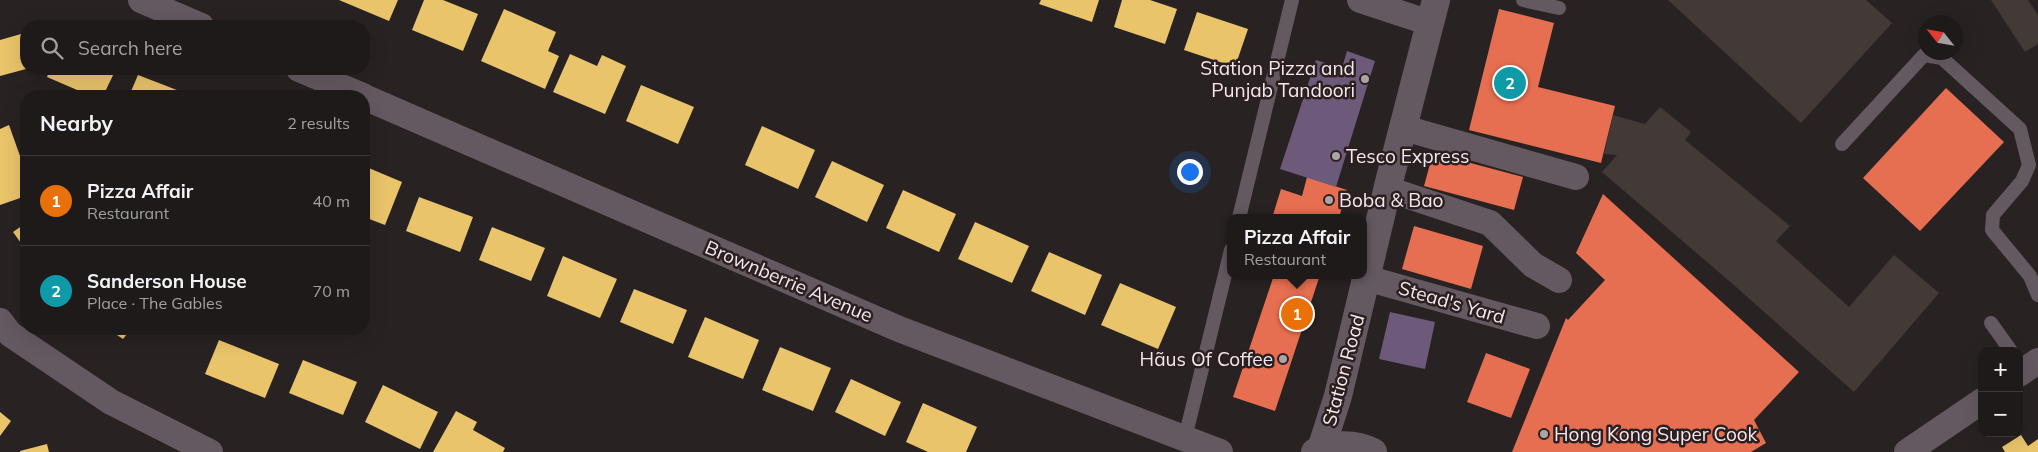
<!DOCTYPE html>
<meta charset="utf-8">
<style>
:root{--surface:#1f1a1a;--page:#272323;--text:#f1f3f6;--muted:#a1a1a2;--line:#3c3839;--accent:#aca3a5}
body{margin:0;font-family:Mulish,sans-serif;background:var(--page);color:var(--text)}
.controls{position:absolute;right:15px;bottom:15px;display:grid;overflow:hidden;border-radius:10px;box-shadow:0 5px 20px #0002}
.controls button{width:45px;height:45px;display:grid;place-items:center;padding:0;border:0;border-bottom:1px solid var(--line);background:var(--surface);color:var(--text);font:25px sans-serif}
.compass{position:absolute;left:1918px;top:15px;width:45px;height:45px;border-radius:50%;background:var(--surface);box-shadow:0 5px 20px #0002;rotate:301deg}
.you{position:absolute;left:1189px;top:171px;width:18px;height:18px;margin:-12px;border:4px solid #fff;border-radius:50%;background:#1a73e8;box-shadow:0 0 0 8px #1a73e833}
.badge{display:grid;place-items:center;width:32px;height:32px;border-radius:50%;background:var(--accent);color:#fff;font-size:16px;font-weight:700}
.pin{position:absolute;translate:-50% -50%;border:2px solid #fff;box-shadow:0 1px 5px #0006}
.popup{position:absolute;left:1227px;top:214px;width:140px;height:65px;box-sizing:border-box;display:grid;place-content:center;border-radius:10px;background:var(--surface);filter:drop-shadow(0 1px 4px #0005);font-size:16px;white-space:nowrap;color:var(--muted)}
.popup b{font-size:19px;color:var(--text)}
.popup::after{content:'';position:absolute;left:50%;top:100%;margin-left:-10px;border:10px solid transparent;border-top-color:var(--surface)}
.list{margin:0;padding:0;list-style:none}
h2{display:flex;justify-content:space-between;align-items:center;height:65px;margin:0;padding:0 20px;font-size:21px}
h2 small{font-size:16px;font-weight:400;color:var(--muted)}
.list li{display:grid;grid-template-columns:32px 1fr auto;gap:15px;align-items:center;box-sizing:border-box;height:90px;padding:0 20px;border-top:1px solid var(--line)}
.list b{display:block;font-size:19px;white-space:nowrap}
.list p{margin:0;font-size:16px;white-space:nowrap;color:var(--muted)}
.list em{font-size:16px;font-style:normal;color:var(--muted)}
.icon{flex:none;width:28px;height:28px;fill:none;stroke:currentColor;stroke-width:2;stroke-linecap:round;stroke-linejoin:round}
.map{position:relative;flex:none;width:2038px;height:452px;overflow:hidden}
.search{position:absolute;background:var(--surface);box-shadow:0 5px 20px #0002;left:20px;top:20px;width:350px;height:55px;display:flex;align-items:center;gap:12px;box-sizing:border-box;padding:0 18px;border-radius:20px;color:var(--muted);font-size:19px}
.panel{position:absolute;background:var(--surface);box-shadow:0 5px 20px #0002;left:20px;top:90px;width:350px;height:245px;border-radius:20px}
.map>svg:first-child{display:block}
.homes{fill:#e9c46a}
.shops{fill:#e76f51}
.offices{fill:#6d597a}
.building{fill:#433937}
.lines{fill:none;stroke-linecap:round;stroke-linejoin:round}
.service{stroke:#645960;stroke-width:14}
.minor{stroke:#645960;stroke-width:26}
.tertiary{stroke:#645960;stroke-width:28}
.poi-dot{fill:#aca3a5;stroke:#2c1f22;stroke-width:2}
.labels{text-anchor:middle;stroke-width:5;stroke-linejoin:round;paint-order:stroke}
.poi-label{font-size:19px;fill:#f3e9eb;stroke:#2c1f22;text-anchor:start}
.street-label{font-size:19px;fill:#f3e9eb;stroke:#2c1f22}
</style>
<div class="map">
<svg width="2038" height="452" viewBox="0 0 2038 452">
<rect width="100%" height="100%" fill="#292223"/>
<g class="homes">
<polygon points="339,0 398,0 389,21"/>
<polygon points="424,0 443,0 478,14 463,51 412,30"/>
<polygon points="1041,0 1099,0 1092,22 1039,4"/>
<polygon points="1122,0 1150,0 1177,9 1165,44 1114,27"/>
<polygon points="504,9 556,32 548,51 559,56 545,89 481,61"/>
<polygon points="1197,12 1248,29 1235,67 1184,50"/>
<polygon points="21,34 26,53 26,69 0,76 0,40"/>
<polygon points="570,54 597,66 602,55 626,66 605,114 553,92"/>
<polygon points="50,69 116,69 103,96 91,96 47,77"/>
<polygon points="138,75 164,85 192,96 129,96"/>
<polygon points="641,85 694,107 678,144 626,121"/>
<polygon points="9,125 25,170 26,170 26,196 0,205 0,129"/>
<polygon points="762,126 815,150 798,189 745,165"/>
<polygon points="832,161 884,185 867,222 815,197"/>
<polygon points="364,166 402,182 385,225 364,217"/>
<polygon points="903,190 956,214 939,252 886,228"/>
<polygon points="419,197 473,217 460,252 406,231"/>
<polygon points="975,222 1029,246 1012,283 958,259"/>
<polygon points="26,223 26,250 13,232"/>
<polygon points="492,227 545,248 531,281 479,260"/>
<polygon points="1049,252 1102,275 1085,315 1031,291"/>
<polygon points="563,256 617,279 600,318 547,296"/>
<polygon points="1120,283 1176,307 1158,349 1101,325"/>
<polygon points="634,289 687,310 673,344 620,322"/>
<polygon points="705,317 759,340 743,379 688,357"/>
<polygon points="108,329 131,329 123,339"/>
<polygon points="219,340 279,364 265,398 205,374"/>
<polygon points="780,347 831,368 813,411 762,390"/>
<polygon points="303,360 357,382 343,415 289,393"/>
<polygon points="851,379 901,402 885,436 835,412"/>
<polygon points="383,385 438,412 420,449 365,422"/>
<polygon points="923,403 977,427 966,452 928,452 906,442"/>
<polygon points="456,411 477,422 473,430 505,448 503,452 433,452"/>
<polygon points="0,412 11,421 0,436"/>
<polygon points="2021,435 2028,446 2038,439 2038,452 2005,452 2002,447"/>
<polygon points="47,444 49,452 20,452 20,451"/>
</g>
<g class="shops">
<polygon points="1499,9 1554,23 1538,87 1615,106 1601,163 1469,130"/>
<polygon points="1946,88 2004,142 1920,231 1863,178"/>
<polygon points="1433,153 1523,177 1514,210 1424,186"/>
<polygon points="1307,177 1347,190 1339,218 1272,218 1281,189 1302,196"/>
<polygon points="1603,194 1799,372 1754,420 1766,443 1751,452 1512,452 1566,318 1568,320 1605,280 1576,253"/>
<polygon points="1414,226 1483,246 1471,289 1402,269"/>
<polygon points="1274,275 1320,275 1275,411 1233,397"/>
<polygon points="1486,353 1530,369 1511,418 1467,402"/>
</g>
<g class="offices">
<polygon points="1347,51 1375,61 1336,187 1280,169 1316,60 1342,68"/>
<polygon points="1390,312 1435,322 1425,369 1379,359"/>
</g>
<g class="building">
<polygon points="1668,0 1866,0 1892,23 1801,123"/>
<polygon points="1991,0 2028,0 2038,15 2038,44 2025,52"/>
<polygon points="1660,107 1691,132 1685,140 1790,226 1776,241 1849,307 1894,255 1939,293 1854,392 1735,286 1602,172 1617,155 1604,154 1613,115 1645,124"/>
</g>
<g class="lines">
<g class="service">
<polyline points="1523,0 1559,8"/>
<polyline points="1842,144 1924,55 1942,58 2020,129 2029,165 2022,181 1993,215 1992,230 2030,276 2038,295"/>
<polyline points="1239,218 1292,0"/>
<polyline points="1991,323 2011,351"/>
<polyline points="1185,438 1231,250"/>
</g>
<g class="minor">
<polyline points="141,0 201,26"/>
<polyline points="1360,0 1430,23"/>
<polyline points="299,69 363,96"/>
<polyline points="364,97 899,329 1220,452"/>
<polyline points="1404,128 1576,177"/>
<polyline points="1387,189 1490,223 1533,265 1559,280"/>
<polyline points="1366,278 1537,326"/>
<polyline points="0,321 10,334 111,402 210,452"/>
<polyline points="2019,374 2038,361"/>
<polyline points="1907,452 1982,401"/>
</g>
<g class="tertiary">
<polyline points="1321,449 1338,396 1390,178 1436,0"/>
<path d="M 1315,452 C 1332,443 1355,443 1373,452"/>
</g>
</g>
<g class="poi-dot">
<circle cx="1365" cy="79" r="5"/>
<circle cx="1336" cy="156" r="5"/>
<circle cx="1329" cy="200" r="5"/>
<circle cx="1283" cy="359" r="5"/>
<circle cx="1544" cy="434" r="5"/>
</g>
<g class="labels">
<g class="poi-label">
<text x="1355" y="75" text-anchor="end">Station Pizza and<tspan x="1355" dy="22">Punjab Tandoori</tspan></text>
<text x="1346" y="163">Tesco Express</text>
<text x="1339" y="207">Boba &amp; Bao</text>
<text x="1273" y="366" text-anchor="end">Hãus Of Coffee</text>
<text x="1554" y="441">Hong Kong Super Cook</text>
</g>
<g class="street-label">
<text transform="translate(789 281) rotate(23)" y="7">Brownberrie Avenue</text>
<text transform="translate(1452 302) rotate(16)" y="7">Stead's Yard</text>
<text transform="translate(1343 370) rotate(-75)" y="7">Station Road</text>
</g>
</g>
</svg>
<div class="controls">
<button>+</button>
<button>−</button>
</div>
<svg class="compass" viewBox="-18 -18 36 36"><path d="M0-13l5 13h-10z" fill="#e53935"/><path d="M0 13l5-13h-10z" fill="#a1a1a2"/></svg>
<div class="you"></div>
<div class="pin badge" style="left:1297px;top:314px;background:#e8710a">1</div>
<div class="popup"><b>Pizza Affair</b>Restaurant</div>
<div class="pin badge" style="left:1510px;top:83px;background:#0f9aa8">2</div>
<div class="search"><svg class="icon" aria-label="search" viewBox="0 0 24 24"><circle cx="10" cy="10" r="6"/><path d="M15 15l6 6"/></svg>Search here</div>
<section class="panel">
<h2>Nearby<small>2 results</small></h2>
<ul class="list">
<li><span class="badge" style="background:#e8710a">1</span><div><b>Pizza Affair</b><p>Restaurant</p></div><em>40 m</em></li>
<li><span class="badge" style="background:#0f9aa8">2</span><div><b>Sanderson House</b><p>Place · The Gables</p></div><em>70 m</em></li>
</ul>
</section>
</div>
